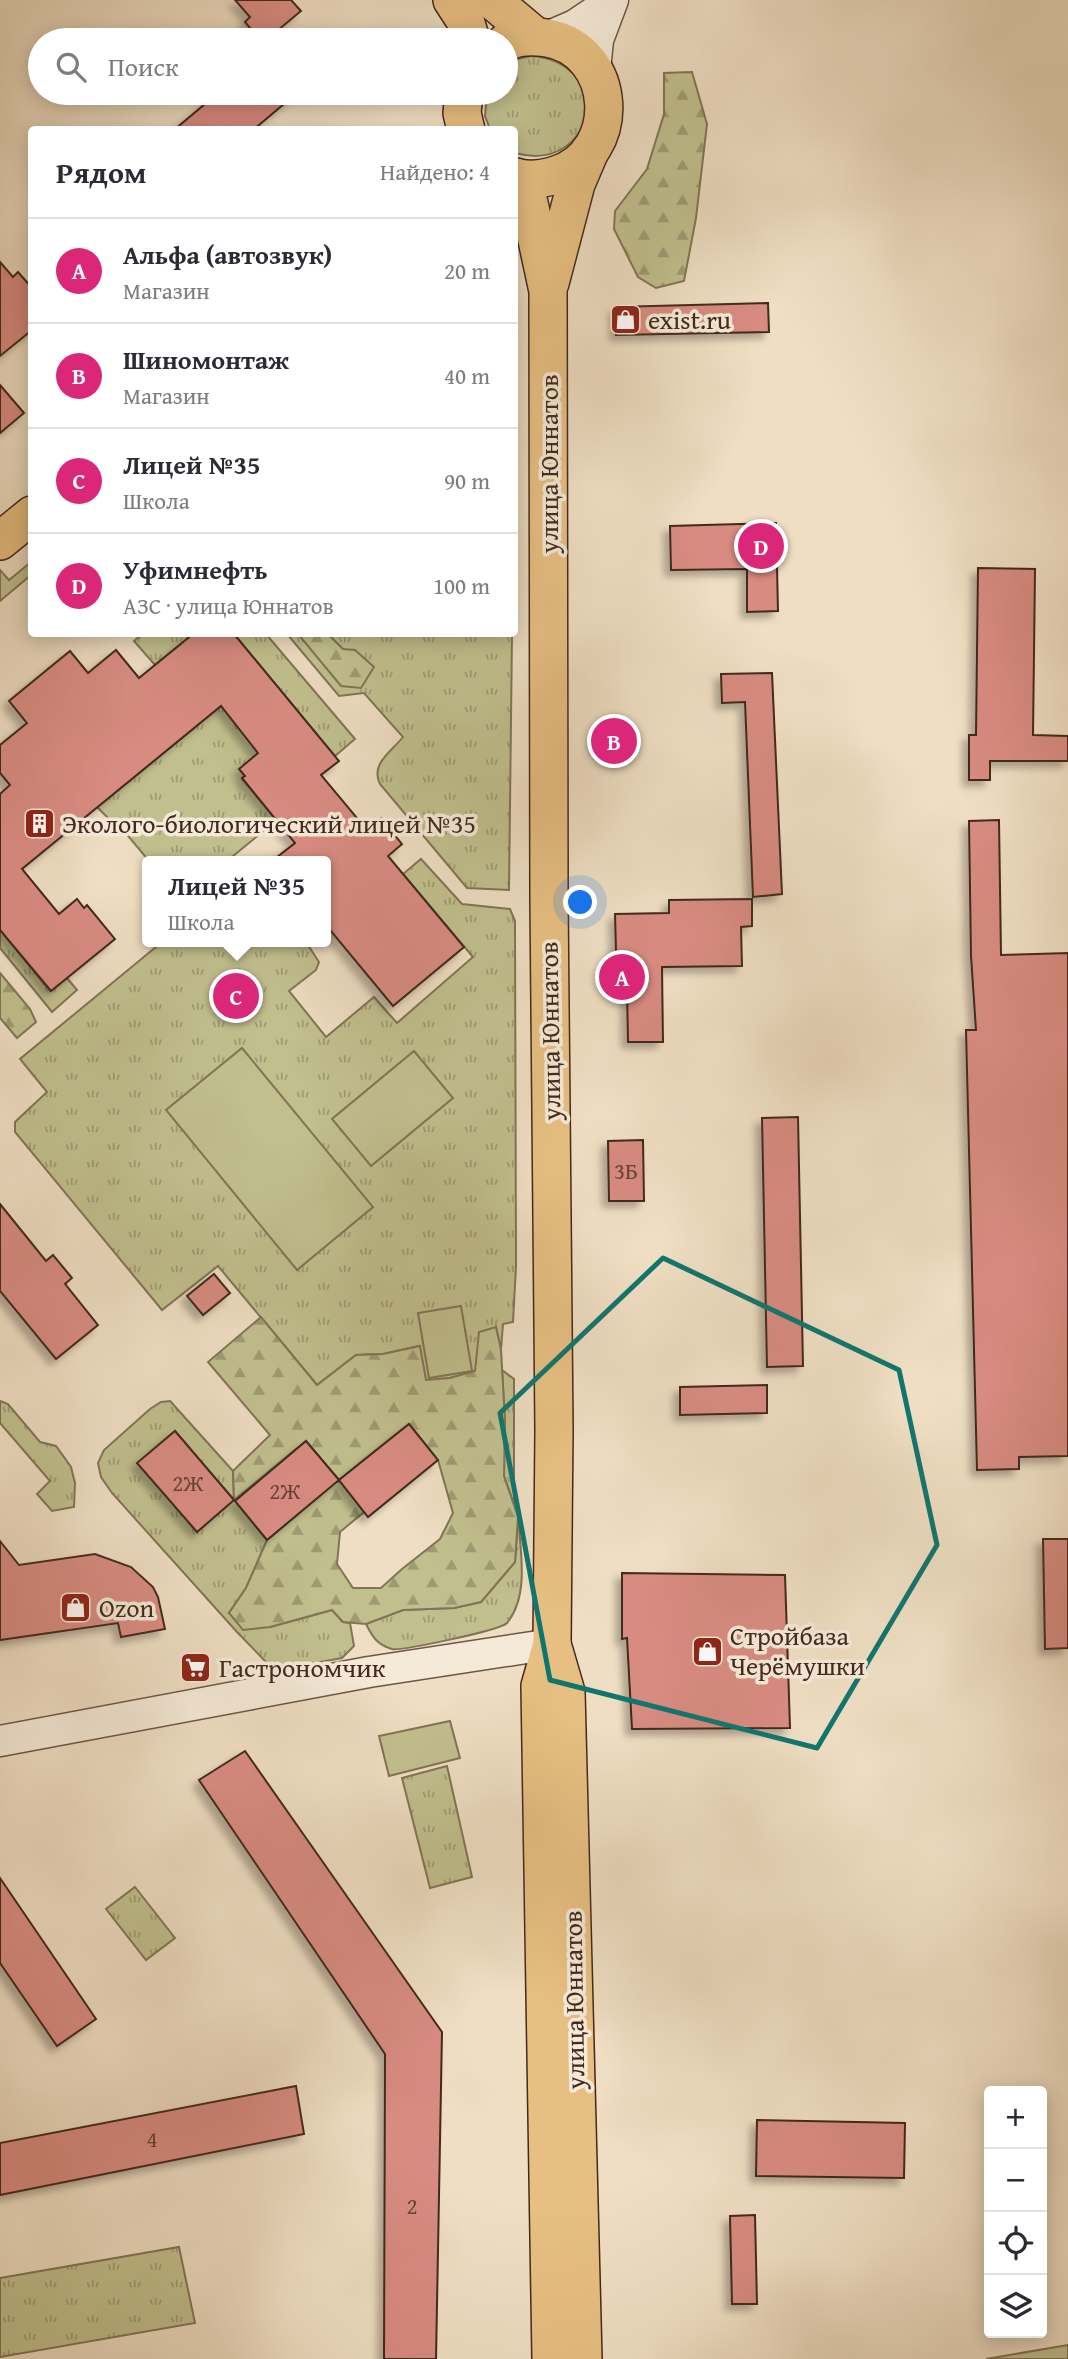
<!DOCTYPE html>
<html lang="ru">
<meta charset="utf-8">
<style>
:root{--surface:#fff;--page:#f2f2f3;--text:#2b2b33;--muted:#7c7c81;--line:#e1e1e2;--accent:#db2777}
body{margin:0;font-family:"Gentium Book Plus",serif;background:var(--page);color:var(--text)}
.controls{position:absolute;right:21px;bottom:21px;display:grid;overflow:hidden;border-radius:7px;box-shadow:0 4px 18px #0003}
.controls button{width:63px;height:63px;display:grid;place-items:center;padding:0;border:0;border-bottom:2px solid var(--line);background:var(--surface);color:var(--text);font:35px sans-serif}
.you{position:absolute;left:581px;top:903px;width:24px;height:24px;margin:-18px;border:5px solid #fff;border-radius:50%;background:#1a73e8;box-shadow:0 0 0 10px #1a73e833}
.badge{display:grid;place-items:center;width:46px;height:46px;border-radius:50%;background:var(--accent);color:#fff;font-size:23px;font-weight:700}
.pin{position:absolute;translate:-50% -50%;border:4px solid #fff;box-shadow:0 2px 7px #0006}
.popup{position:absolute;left:142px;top:856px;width:189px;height:91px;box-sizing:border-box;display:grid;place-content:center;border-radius:7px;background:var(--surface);filter:drop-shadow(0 2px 5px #0005);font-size:23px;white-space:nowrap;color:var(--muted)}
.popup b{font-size:26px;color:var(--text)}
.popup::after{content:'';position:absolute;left:50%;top:100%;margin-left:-14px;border:14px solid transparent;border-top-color:var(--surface)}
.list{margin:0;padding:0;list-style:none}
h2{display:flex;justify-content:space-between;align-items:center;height:91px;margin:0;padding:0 28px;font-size:30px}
h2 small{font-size:23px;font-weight:400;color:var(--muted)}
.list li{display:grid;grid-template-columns:46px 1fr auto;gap:21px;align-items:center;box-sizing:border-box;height:105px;padding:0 28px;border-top:2px solid var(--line)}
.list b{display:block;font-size:26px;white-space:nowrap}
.list p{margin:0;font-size:23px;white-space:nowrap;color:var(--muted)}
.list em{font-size:23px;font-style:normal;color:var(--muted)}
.icon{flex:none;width:38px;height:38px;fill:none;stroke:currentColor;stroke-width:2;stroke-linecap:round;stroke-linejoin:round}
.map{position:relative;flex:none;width:1068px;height:2359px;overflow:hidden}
.search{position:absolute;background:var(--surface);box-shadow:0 4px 18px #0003;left:28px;top:28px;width:490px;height:77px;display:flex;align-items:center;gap:18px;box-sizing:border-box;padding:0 24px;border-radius:38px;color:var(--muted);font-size:26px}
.panel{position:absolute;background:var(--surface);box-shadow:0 4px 18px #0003;left:28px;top:126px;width:490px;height:511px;border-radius:7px}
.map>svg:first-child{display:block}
.grass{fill:url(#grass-tufts);stroke:#827456;stroke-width:2;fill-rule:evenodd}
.forest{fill:url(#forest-firs);stroke:#827456;stroke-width:2}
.pitch{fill:#c1bf8e;stroke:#827456;stroke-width:2}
.building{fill:#d88b81;stroke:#43291d;stroke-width:2;filter:url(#shadow)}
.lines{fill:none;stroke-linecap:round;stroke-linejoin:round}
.minor-casing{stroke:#6e5646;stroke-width:33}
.major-casing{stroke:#43291d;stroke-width:40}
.minor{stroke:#f5ead8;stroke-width:30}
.major{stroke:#e8bf82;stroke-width:37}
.marked{fill:none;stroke:#0f766e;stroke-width:5;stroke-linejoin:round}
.labels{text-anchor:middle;stroke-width:7;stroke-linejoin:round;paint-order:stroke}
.number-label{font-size:23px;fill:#684236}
.poi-label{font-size:26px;fill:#43291d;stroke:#f5ead8;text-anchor:start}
.street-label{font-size:26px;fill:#43291d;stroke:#f5ead8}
</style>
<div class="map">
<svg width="1068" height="2359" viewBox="0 0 1068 2359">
<defs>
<pattern id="grass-tufts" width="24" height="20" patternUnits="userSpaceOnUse" patternTransform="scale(1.75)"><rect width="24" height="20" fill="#c1bf8e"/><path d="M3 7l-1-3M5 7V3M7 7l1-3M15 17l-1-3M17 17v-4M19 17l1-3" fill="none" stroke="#9e9b73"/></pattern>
<pattern id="forest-firs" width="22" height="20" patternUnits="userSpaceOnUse" patternTransform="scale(1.75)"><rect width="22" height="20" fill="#c1bf8e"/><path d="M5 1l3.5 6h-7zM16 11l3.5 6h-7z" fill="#9e9b73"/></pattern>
<filter id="shadow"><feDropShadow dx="-6" dy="6" stdDeviation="3.5" flood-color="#0004"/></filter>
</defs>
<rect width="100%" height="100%" fill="#efdec3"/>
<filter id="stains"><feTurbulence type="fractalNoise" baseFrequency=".00286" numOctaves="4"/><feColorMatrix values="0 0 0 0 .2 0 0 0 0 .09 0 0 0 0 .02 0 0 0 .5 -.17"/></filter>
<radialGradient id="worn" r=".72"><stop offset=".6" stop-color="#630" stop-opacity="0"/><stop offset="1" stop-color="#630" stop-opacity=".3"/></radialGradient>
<g class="grass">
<path d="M 531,56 C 616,62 596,175 515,153 L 514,130 L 490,129 L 485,116 L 487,93 L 506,93 L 506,66 L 514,60 Z"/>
<polygon points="515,224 516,246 515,451 514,224"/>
<polygon points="31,562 31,575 0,601 0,570 9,580"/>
<polygon points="142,634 193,634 155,665 134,641"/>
<polygon points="234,634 266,634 355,739 335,756"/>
<path d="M 287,634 L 512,634 L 509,890 L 467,888 L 380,784 C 370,764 391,752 403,737 L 364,693 L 339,696 Z"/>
<polygon points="221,706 258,753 242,779 272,815 311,792 227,861 149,861 119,825 112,822 97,807"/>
<polygon points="421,859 462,904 510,909 515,921 516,1266 513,1322 503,1324 501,1349 496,1327 475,1371 450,1378 426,1381 419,1346 383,1354 356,1355 317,1385 218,1266 162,1310 15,1132 15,1122 47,1092 20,1059 162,942 306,942 319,962 316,970 289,991 326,1037 374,997 397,1023 473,957 403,874"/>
<polygon points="0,930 50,991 67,978 77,990 52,1012 0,948"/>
<polygon points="502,1370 514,1379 514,1504 504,1476 505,1421"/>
<polygon points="0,1401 8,1404 40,1442 56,1446 71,1467 75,1483 74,1507 52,1511 37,1494 50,1481 0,1423"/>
<path d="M 170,1401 L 233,1471 L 234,1500 L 267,1540 L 246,1588 L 229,1613 L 270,1627 L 332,1610 L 343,1622 L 350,1623 L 354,1646 L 342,1658 L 283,1669 L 274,1667 L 265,1661 L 237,1632 L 112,1493 L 101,1477 L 98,1463 L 104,1450 L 150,1409 L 161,1402 ZM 175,1431 L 234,1500 L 197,1532 L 138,1463 Z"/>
<path d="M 518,1517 C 520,1549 530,1595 507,1623 C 501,1630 402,1651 392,1649 C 377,1645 372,1636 366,1624 L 403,1610 L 454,1608 L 481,1602 L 515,1562 Z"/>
<polygon points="447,1766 472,1877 430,1888 402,1778"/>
<polygon points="135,1887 175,1938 146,1960 106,1909"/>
<polygon points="179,2247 195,2323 0,2357 0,2278"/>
</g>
<g class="forest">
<polygon points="692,72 707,124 696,218 684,281 656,288 638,277 614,229 615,211 647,169 664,114 664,73"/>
<polygon points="298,634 333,634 331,637 343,649 355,650 374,667 361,688 341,686"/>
<polygon points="0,973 30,1009 36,1022 17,1038 0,1018"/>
<polygon points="261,1317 317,1385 356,1355 383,1354 420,1346 426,1380 450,1378 475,1371 479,1332 496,1327 501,1350 505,1421 504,1476 518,1517 515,1562 481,1602 454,1608 403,1610 366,1624 343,1622 332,1610 270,1627 243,1630 229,1613 246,1588 267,1540 336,1482 340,1482 364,1512 340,1532 337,1564 353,1588 381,1588 402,1569 440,1539 453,1513 438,1460 409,1424 339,1480 306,1441 234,1500 233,1471 270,1435 208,1362"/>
</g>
<g class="pitch">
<polygon points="242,1048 373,1207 297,1270 166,1110"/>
<polygon points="414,1051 453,1098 371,1166 332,1119"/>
<polygon points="461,1306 472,1371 429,1378 418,1313"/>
<polygon points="450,1721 460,1758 389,1776 379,1736"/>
<polygon points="1068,2345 1068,2359 986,2359"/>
</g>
<g class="building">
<polygon points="235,0 291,0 301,11 266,40 260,40 245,22 250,17"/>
<polygon points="218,93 297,93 253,130 174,130"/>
<polygon points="0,262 13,277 18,272 32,288 32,330 0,356"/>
<polygon points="768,303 769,332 616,335 615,307"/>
<polygon points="0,385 24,413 0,433"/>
<polygon points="776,523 778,611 747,612 747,569 671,570 670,526"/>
<polygon points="978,568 1035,569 1033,735 1068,736 1068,761 990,761 990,780 969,780 969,735 976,735"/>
<polygon points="193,634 234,634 339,761 321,775 366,829 381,818 402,844 388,856 464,947 393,1006 325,924 325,861 272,861 295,843 242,778 245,776 239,769 258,753 221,706 22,869 59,914 77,899 84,908 87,905 115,939 51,991 0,930 0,794 10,785 0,773 0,745 27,723 9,701 70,651 88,673 116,650 139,678"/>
<polygon points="772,673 782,894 753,897 745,702 722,703 721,674"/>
<polygon points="999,820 1001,955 1068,953 1068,1456 1019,1457 1019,1469 977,1470 966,1030 976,1030 971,956 969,821"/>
<polygon points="752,899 752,926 741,927 742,966 662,967 663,1042 628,1042 627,988 617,988 615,914 669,913 669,900"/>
<polygon points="798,1117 803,1366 767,1367 762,1118"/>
<polygon points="643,1140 644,1201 609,1201 608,1141"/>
<polygon points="0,1204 46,1261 53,1255 72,1278 65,1284 98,1325 56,1359 0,1291"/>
<polygon points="214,1274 230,1293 203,1315 187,1296"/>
<polygon points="767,1385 767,1413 680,1415 680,1387"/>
<polygon points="409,1424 438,1460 368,1517 339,1480"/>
<polygon points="175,1431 234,1500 197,1532 137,1463"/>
<polygon points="306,1441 339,1480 267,1540 235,1501"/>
<polygon points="1043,1539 1068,1539 1068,1648 1045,1649"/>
<polygon points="0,1541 19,1565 95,1554 131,1567 153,1587 158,1597 165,1629 121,1637 118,1623 0,1640"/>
<polygon points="622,1573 785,1575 790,1728 632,1729 627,1638 622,1639"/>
<polygon points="245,1751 442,2032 436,2359 384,2359 385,2054 199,1780"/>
<polygon points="0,1878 96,2019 57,2046 0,1963"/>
<polygon points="296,2086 304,2134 0,2195 0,2143"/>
<polygon points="757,2120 905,2123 904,2178 756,2176"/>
<polygon points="755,2215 757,2304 732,2304 730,2216"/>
</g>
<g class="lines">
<defs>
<g id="minor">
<polyline points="545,38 575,25 612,0"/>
<polyline points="595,70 598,40 613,0"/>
<polyline points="0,1741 369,1672 552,1644"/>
</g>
<g id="major">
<polyline points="452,0 465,20 471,40"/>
<polyline points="492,0 535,36"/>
<path d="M 506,42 C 518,36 534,36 547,38 C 618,50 624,154 556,175 C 543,179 528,181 514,177"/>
<polyline points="464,93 462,113 466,130"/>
<polyline points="516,177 529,203 548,291 549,899 554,1430 552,1644 540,1686 551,2359"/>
<polyline points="550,283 576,184 590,151"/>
<polyline points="0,541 32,515"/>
<polyline points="552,1644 566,1692 583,2359"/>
</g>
</defs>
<use href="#minor" class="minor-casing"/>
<use href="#major" class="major-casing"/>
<use href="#minor" class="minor"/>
<use href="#major" class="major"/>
</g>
<path class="marked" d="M 663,1258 L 899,1370 L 937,1545 L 817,1748 L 550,1680 L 500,1413 Z"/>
<defs>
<symbol id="shop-square" viewBox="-11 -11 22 22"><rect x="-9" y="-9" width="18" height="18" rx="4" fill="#8f2418" stroke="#f5ead8"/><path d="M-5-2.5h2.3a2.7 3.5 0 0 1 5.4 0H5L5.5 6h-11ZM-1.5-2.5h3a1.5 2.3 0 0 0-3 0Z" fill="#fff"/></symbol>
<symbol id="building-square" viewBox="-11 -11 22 22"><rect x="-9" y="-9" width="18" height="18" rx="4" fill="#8f2418" stroke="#f5ead8"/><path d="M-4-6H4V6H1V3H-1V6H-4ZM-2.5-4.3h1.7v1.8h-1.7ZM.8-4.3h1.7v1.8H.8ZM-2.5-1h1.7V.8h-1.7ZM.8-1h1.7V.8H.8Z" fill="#fff"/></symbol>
<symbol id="supermarket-square" viewBox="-11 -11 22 22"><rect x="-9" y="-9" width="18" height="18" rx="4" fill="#8f2418" stroke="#f5ead8"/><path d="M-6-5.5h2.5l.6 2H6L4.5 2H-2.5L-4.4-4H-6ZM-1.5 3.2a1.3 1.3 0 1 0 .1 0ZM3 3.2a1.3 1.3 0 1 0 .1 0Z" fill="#fff"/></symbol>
</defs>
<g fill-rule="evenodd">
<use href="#shop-square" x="608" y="302" width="35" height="35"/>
<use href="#building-square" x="22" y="806" width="35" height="35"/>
<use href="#shop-square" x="58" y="1590" width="35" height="35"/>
<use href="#shop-square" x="690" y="1634" width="35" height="35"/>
<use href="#supermarket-square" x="178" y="1650" width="35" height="35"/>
</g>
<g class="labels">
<g class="number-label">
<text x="626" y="1179">3Б</text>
<text x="188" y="1491">2Ж</text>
<text x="285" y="1499">2Ж</text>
<text x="152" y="2147">4</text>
<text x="412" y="2214">2</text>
</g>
<g class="poi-label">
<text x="648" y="329">exist.ru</text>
<text x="62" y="833">Эколого-биологический лицей №35</text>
<text x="99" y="1617">Ozon</text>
<text x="730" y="1645">Стройбаза<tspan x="730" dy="30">Черёмушки</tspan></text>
<text x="219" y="1677">Гастрономчик</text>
</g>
<g class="street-label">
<text transform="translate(549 464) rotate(-90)" y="9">улица Юннатов</text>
<text transform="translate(550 1031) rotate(-91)" y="9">улица Юннатов</text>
<text transform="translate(574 2000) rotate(-91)" y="9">улица Юннатов</text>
</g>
</g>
<rect width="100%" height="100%" filter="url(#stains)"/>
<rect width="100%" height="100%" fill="url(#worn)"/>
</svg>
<div class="controls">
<button>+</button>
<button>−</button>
<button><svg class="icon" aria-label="locate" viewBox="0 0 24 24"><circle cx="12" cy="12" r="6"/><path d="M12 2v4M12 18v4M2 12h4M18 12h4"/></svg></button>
<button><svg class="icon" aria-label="layers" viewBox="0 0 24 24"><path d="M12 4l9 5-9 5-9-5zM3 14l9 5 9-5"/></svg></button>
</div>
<div class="you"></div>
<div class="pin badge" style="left:622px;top:977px">A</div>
<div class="pin badge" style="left:614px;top:741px">B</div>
<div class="pin badge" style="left:236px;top:996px">C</div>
<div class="popup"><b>Лицей №35</b>Школа</div>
<div class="pin badge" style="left:761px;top:546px">D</div>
<div class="search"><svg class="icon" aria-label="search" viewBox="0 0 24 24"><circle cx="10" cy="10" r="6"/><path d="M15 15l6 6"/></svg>Поиск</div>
<section class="panel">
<h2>Рядом<small>Найдено: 4</small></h2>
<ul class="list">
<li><span class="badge">A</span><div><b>Альфа (автозвук)</b><p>Магазин</p></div><em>20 m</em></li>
<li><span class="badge">B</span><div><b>Шиномонтаж</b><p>Магазин</p></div><em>40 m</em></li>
<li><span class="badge">C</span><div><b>Лицей №35</b><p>Школа</p></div><em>90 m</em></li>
<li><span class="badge">D</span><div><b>Уфимнефть</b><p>АЗС · улица Юннатов</p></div><em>100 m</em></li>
</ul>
</section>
</div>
